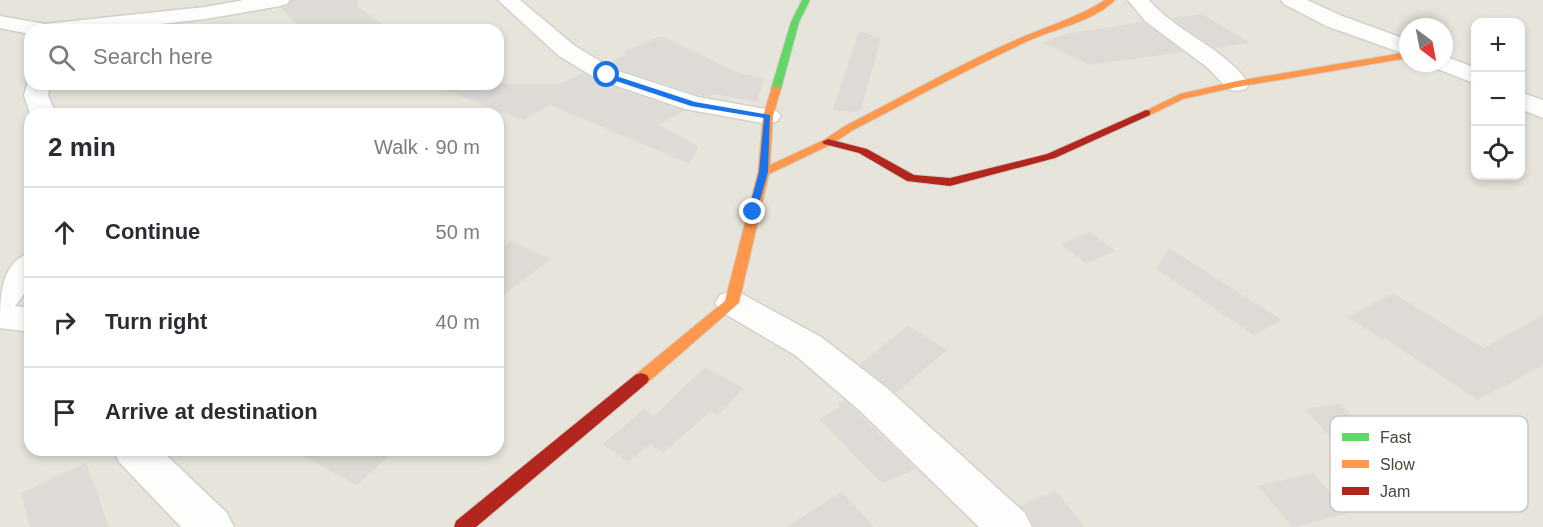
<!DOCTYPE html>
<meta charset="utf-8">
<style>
:root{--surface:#fff;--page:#f7f7f7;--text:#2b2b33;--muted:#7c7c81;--line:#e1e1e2}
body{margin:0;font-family:Arial,sans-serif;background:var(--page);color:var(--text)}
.controls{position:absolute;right:18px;top:18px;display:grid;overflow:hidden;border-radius:12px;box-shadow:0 3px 9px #0003}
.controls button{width:54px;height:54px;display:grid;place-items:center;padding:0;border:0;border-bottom:2px solid var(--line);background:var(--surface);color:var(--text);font:30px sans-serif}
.compass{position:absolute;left:1399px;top:18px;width:54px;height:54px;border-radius:50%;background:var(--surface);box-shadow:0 3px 9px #0003;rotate:148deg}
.stop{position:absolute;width:18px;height:18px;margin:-14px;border:4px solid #1a73e8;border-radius:50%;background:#fff}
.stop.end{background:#1a73e8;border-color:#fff;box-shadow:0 2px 6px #0008}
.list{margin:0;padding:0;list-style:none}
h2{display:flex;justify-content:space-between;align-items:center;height:78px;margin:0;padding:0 24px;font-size:26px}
h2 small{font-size:20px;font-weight:400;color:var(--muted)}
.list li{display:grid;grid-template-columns:39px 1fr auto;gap:18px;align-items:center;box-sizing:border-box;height:90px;padding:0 24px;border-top:2px solid var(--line)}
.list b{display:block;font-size:22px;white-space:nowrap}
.list em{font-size:20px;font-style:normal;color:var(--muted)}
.icon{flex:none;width:33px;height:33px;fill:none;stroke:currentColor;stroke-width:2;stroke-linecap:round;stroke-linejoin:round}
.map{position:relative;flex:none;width:1543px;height:527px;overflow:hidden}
.search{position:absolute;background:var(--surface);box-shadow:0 3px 9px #0003;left:24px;top:24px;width:480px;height:66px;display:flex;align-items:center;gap:15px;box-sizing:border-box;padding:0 21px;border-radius:18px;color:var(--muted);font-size:22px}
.panel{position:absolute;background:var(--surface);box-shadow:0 3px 9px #0003;left:24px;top:108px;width:480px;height:348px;border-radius:18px}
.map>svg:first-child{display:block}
.residential{fill:#e7e4dc;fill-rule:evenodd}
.building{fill:#dedbd6}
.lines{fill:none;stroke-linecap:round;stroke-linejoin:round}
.street-casing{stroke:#d2d0cb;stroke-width:3}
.fast-casing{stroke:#d3cfc5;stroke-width:2}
.slow-casing{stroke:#d3cfc5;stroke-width:2}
.jam-casing{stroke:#d3cfc5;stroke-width:2}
.street{fill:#fdfdfc;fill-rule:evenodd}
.fast{fill:#63d668;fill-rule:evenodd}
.slow{fill:#ff974d;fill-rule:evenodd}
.jam{fill:#b3261e;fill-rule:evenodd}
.route{fill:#1a73e8}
.key{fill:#fff;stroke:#c9c7c4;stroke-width:1.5}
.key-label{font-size:16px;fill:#4b4439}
</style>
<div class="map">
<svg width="1543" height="527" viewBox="0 0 1543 527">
<rect width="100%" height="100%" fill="#f4f2ee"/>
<path class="residential" d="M 0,0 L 1543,0 L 1543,527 L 0,527 ZM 1476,22 L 1520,22 L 1520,176 L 1476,176 ZM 1408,27 L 1444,27 L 1444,63 L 1408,63 ZM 30,30 L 498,30 L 498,84 L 30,84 ZM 30,114 L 498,114 L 498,450 L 30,450 Z"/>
<g class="building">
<polygon points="292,0 358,0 358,7 391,30 302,30 281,8 289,5"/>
<polygon points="1202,14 1250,43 1215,48 1172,18"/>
<polygon points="1143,22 1183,52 1090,65 1043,43 1064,34"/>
<polygon points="859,31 881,38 861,110 856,112 833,110"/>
<polygon points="661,36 739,73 764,78 757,102 714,94 710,97 699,95 616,68 608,63 628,54 623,52"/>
<polygon points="584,73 598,82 684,111 659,125 698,146 690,164 550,105 523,120 435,86 435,84 559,84"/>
<polygon points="1089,232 1116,251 1086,263 1060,244"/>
<polygon points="511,241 551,259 498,299 498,251"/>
<polygon points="1169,248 1282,320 1254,335 1156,269"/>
<polygon points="1393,293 1484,348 1543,315 1543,365 1478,400 1384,338 1382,339 1347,317"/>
<polygon points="908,326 947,350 896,393 860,364"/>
<polygon points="705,367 744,388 718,415 711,411 663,453 650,444 628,462 603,444 644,409 654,416"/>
<polygon points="844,400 857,412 916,469 882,483 819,419 840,407 838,403"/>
<polygon points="1340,403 1357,421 1373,418 1410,457 1356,466 1305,409"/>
<polygon points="292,450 395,450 357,485"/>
<polygon points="86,463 109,527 30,527 21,493"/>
<polygon points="1313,473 1349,513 1293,527 1258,486"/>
<polygon points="1056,491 1085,527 1035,527 1027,512 1020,506"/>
<polygon points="842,492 874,527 786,527"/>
</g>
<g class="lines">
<defs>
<g id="street">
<polygon points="244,0 290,0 287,4 280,6 205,19 107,30 30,30 30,34 0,28 0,16 45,24 205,7"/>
<polygon points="498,0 520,0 575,46 615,70 698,97 777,111 781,116 777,121 768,124 685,109 599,80 559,56"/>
<path d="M 1128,0 L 1149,0 C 1177,33 1224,47 1249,84 L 1246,89 L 1237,91 L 1228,89 L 1208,68 L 1145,21 Z"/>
<polygon points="1281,0 1307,0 1342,16 1408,40 1408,55 1326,26 1284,4"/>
<polygon points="1444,56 1476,68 1476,84 1435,68 1431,63 1444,63"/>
<polygon points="29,79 30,84 50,84 48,95 56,114 30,114 24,95"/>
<polygon points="1520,92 1543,100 1543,118 1520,109"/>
<path d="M 30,253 L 30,286 L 15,306 L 30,308 L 30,332 L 0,328 C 0,298 0,262 30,253 Z"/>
<polygon points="732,291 744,295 821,337 887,388 1025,513 1032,527 979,527 859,410 795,355 720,311 715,303 720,295"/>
<polygon points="113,450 161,450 227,513 234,527 181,527 119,462"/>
</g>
<polygon id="fast" points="802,0 810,0 799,22 781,89 776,92 772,91 771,89 791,22"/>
<g id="slow">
<path d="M 1105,0 L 1115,0 C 1093,22 1056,28 1028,41 C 969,68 911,100 853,130 L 832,144 L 769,174 L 739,303 L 647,383 L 641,385 L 635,383 L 633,379 L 635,375 L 725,301 L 758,172 L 763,116 L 772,87 L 776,86 L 781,89 L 773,116 L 770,165 L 824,140 L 845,126 C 900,98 953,68 1009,43 C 1041,28 1076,19 1105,0 Z"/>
<polygon points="1408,52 1408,58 1237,87 1183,99 1150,115 1142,115 1141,113 1180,94 1237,81"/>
</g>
<g id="jam">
<polygon points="1146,110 1150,111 1150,115 1055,158 950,186 907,181 859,153 824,144 822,142 828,139 867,149 914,175 950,178 1047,154"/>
<polygon points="641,373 647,375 649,379 647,383 476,527 454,527 456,521 635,375"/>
</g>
</defs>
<use href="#street" class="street-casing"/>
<use href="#fast" class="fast-casing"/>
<use href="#slow" class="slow-casing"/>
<use href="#jam" class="jam-casing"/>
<use href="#street" class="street"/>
<use href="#fast" class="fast"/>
<use href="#slow" class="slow"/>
<use href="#jam" class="jam"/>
</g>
<polygon class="route" points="607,73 695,102 770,115 768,172 756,214 748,212 759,172 764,118 691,106 604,77"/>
<rect x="1330" y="416" width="198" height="96" rx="9" class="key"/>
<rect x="1342" y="433" width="27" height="8" fill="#63d668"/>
<rect x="1342" y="460" width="27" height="8" fill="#ff974d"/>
<rect x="1342" y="487" width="27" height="8" fill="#b3261e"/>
<g class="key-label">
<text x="1380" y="443">Fast</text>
<text x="1380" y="470">Slow</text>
<text x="1380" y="497">Jam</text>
</g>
</svg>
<div class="controls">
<button>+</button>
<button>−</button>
<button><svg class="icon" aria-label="locate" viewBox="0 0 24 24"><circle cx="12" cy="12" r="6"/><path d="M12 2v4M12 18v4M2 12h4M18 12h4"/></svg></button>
</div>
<svg class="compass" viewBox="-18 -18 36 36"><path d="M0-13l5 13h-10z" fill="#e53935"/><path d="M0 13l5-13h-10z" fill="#7c7c81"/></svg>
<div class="stop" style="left:607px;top:75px"></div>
<div class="stop end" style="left:753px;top:212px"></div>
<div class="search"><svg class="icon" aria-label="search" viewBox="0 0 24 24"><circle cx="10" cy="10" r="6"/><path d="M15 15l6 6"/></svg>Search here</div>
<section class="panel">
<h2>2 min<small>Walk · 90 m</small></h2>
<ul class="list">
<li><svg class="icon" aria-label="ahead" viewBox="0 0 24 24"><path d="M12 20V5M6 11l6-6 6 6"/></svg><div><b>Continue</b></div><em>50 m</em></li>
<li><svg class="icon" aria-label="right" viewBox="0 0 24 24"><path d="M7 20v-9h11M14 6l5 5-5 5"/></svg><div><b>Turn right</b></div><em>40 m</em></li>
<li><svg class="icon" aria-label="arrive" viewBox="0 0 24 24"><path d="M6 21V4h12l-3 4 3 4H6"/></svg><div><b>Arrive at destination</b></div></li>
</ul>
</section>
</div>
